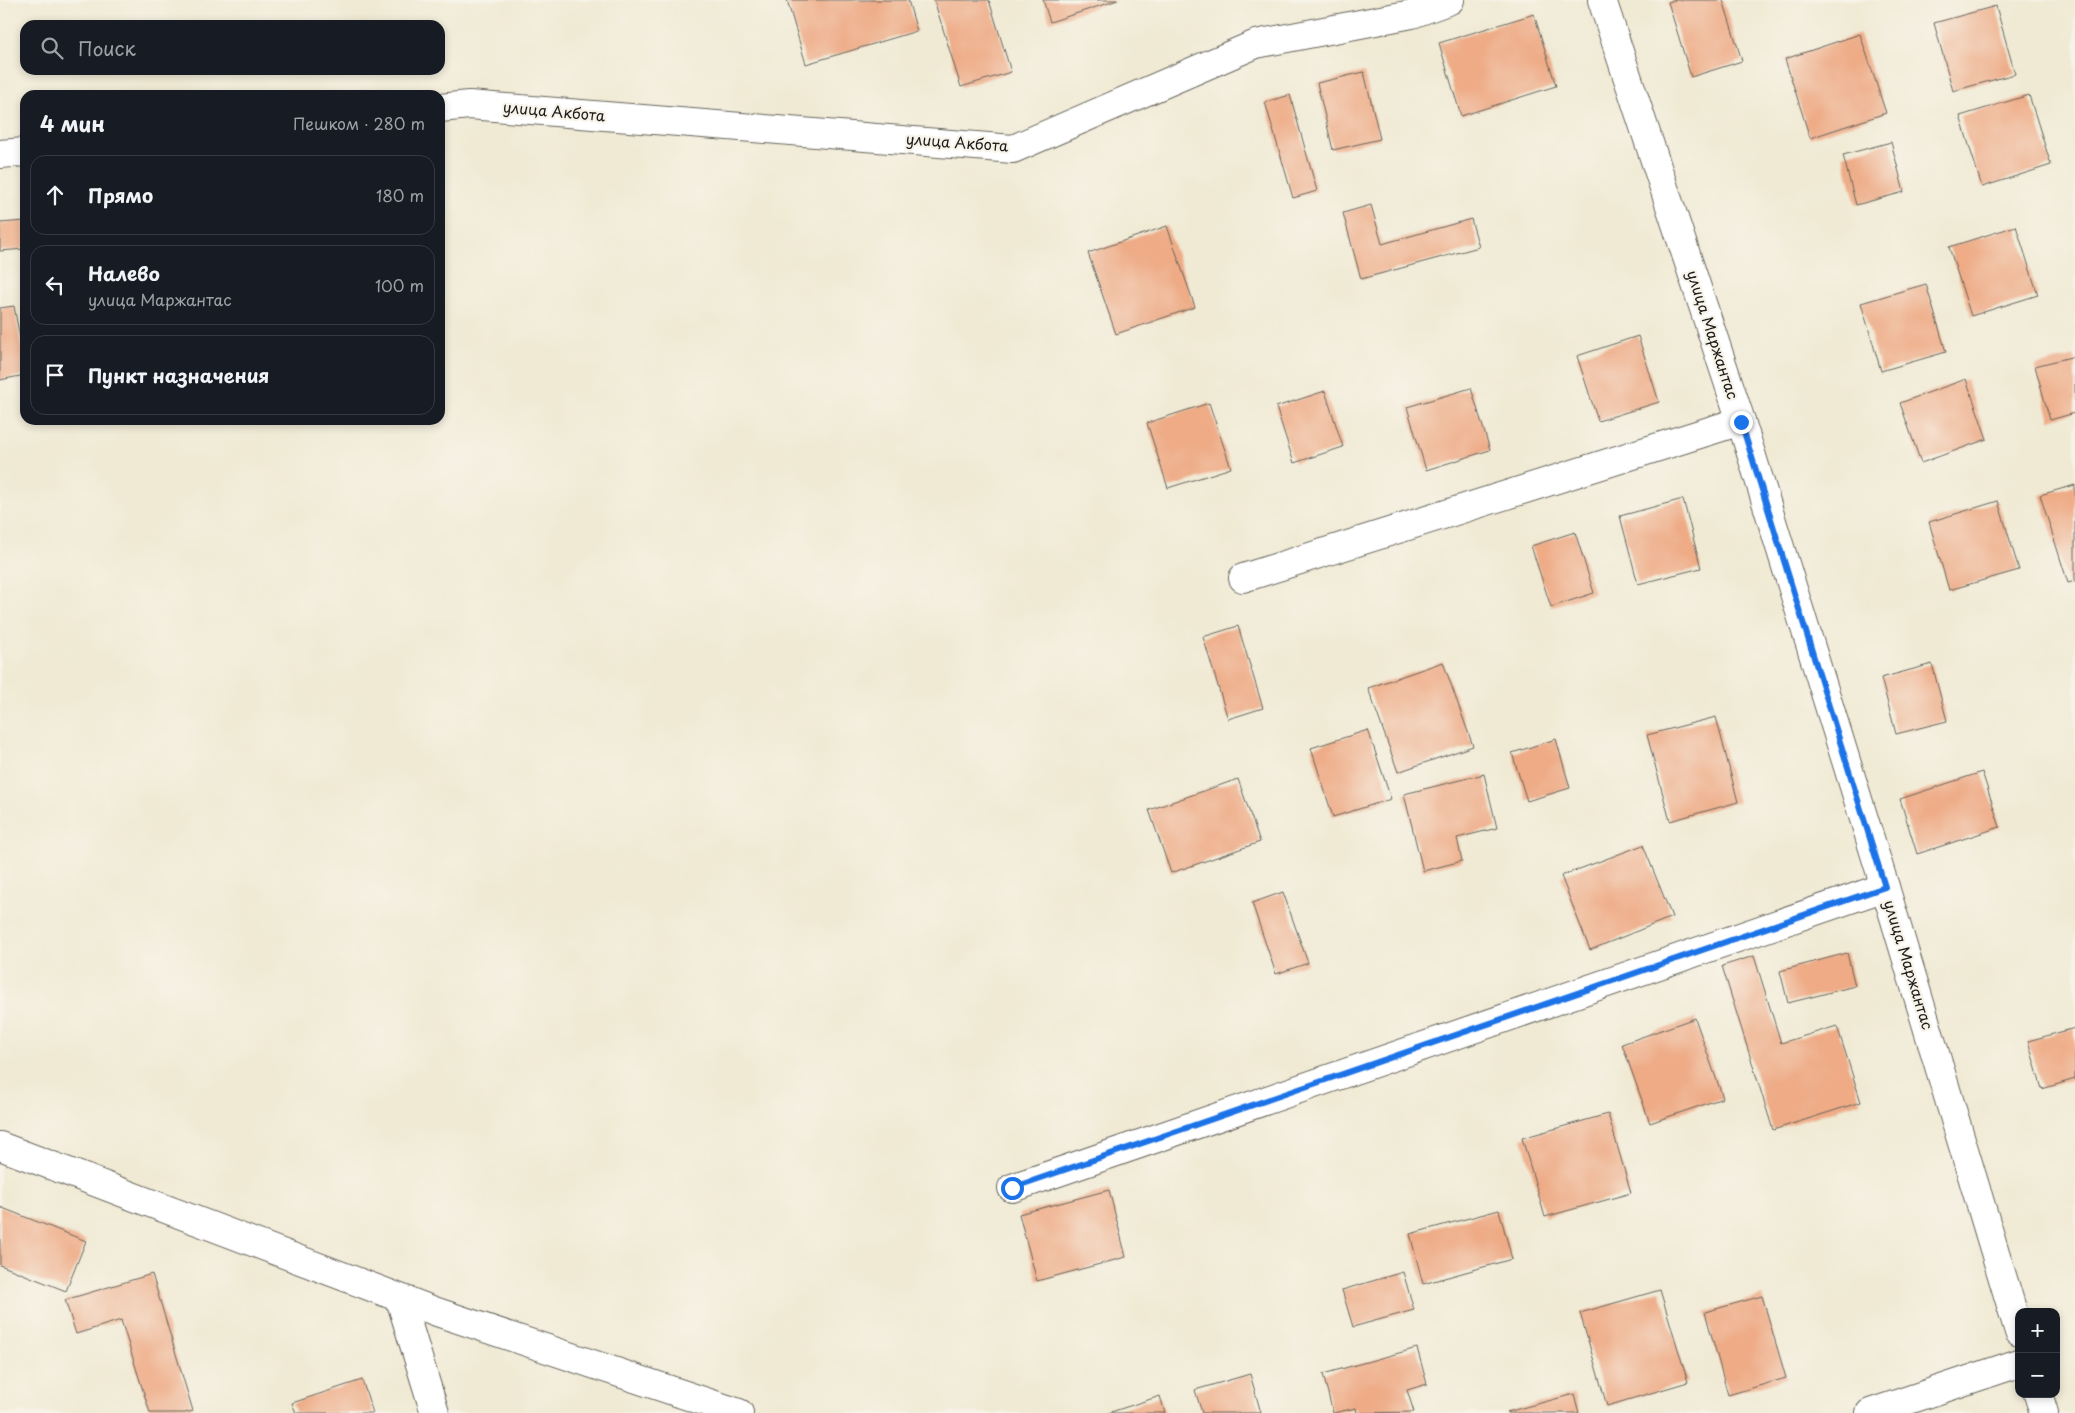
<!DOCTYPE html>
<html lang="ru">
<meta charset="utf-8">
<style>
:root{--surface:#171b24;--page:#242831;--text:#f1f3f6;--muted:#9ea1a6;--line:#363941}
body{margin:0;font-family:"Playpen Sans",sans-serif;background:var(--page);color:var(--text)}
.controls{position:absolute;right:15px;bottom:15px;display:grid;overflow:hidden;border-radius:10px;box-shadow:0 2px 8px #0003}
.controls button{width:45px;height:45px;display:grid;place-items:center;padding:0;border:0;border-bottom:1px solid var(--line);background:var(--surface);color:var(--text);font:25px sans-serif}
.stop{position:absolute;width:15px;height:15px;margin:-11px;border:4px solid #1a73e8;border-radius:50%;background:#fff}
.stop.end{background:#1a73e8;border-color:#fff;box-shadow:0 1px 5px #0008}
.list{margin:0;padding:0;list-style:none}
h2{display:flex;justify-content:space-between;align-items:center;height:65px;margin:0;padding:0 20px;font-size:21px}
h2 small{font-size:16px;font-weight:400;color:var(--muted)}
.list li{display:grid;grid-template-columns:32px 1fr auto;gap:15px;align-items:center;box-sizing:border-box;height:80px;margin:0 10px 10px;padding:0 10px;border:1px solid var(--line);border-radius:15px}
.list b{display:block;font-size:19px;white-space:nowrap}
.list p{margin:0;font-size:16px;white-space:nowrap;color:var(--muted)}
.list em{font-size:16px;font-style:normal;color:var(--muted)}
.icon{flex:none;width:28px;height:28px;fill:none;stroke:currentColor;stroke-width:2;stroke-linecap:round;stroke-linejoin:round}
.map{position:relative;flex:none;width:2075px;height:1413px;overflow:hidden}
.search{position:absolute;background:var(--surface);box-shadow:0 2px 8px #0003;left:20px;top:20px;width:425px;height:55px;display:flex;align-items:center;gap:12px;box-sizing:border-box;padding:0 18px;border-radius:15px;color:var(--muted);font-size:19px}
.panel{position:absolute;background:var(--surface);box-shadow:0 2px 8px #0003;left:20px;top:90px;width:425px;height:335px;border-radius:15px}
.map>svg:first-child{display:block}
.building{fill:#eeab86}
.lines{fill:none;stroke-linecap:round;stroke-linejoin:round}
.minor-casing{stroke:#66645c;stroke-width:30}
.minor{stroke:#fff;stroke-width:28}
.route{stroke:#1a73e8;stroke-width:6}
.labels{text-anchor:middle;stroke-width:4.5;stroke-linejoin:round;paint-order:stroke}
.street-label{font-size:15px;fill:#1c1c1c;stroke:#f7f3e8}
</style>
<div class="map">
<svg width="2075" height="1413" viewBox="0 0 2075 1413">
<rect width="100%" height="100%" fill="#f7f3e8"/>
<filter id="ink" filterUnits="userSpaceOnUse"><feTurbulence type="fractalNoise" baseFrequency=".02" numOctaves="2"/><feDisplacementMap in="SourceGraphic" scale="10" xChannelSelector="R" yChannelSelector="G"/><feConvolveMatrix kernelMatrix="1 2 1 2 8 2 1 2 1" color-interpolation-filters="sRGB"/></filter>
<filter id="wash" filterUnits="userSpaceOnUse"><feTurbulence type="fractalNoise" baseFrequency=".0096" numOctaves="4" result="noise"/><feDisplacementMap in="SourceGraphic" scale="20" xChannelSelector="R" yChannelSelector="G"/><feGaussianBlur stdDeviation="1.12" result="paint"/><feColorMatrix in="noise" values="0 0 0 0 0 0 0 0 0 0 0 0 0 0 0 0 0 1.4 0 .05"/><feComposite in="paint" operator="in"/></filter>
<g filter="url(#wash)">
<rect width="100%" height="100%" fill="#f0ead4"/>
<g id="blocks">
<g class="building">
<polygon points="787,0 908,0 917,31 806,64"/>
<polygon points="934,0 989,0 1011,72 961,87"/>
<polygon points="1043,0 1118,0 1050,22"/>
<polygon points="1676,0 1723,0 1742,61 1691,77 1668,2"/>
<polygon points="1996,6 2015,74 1953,91 1934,23"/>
<polygon points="1534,14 1556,86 1461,116 1439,43"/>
<polygon points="1860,34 1886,113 1810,138 1785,59"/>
<polygon points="1364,72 1380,139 1333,150 1317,83"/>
<polygon points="1290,95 1317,191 1293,198 1265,102"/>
<polygon points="2029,95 2051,165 1982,187 1960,116"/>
<polygon points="1891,142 1904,192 1856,205 1843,155"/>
<polygon points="1371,205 1382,244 1471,219 1479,247 1361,279 1343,213"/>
<polygon points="25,221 25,249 0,251 0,223"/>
<polygon points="1167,226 1195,307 1116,334 1088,253"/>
<polygon points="2016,226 2038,295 1971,316 1949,247"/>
<polygon points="1926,284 1946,352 1881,371 1861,303"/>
<polygon points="14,306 25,365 25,375 0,380 0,308"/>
<polygon points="1638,336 1659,402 1598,421 1577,356"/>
<polygon points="2075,356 2075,413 2050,420 2035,366"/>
<polygon points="1966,379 1987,439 1921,463 1900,403"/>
<polygon points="1471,388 1490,450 1426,470 1407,407"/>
<polygon points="1325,391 1343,447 1294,463 1276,407"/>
<polygon points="1209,403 1231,468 1168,488 1147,423"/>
<polygon points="2075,485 2075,581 2068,583 2040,495"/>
<polygon points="1683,499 1701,568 1638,584 1620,516"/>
<polygon points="1998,501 2019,570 1949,590 1929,522"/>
<polygon points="1575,532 1594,593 1551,607 1531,546"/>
<polygon points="1238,626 1263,708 1228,719 1203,637"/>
<polygon points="1443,662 1473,746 1398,772 1368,688"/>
<polygon points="1932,664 1947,721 1896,734 1881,678"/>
<polygon points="1716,717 1738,802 1670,821 1647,735"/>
<polygon points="1368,730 1391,799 1333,817 1311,748"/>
<polygon points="1556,739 1570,788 1527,801 1512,753"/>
<polygon points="1982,772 2000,827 1917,854 1900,799"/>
<polygon points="1484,774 1497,828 1457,838 1462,861 1423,871 1404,794"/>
<polygon points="1238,779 1260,842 1171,873 1149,810"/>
<polygon points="1643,845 1672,917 1590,950 1561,876"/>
<polygon points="1283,892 1308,963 1276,974 1252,903"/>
<polygon points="1847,953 1855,986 1788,1003 1780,971"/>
<polygon points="1754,956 1781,1043 1837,1026 1861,1102 1773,1130 1722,966"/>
<polygon points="1695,1018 1723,1098 1650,1123 1622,1044"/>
<polygon points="2075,1028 2075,1079 2042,1089 2028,1041"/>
<polygon points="1608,1114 1631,1193 1545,1217 1522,1138"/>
<polygon points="1109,1190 1126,1257 1037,1281 1019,1214"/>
<polygon points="0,1207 86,1241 66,1291 0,1265"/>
<polygon points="1499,1210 1512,1259 1423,1284 1410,1234"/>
<polygon points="1403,1272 1414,1310 1353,1327 1342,1290"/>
<polygon points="152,1274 193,1411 185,1413 150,1413 121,1320 76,1334 65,1300"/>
<polygon points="1660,1290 1688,1382 1607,1406 1580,1313"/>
<polygon points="1762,1296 1786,1378 1728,1395 1705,1312"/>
<polygon points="1417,1348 1427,1384 1407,1390 1414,1412 1357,1413 1356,1408 1333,1413 1323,1374"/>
<polygon points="1250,1374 1261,1413 1202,1413 1195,1390"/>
<polygon points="362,1380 373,1413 296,1413 292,1403"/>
<polygon points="1574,1394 1579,1413 1507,1413 1507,1412"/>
<polygon points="1160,1396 1165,1413 1108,1413"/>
</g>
</g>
</g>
<g filter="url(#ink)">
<use href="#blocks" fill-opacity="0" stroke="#66645c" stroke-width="1"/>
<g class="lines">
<defs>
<g id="minor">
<polyline points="1602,0 1741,421 1885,887 2019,1332"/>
<polyline points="440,108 469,105 1013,149 1256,44 1412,14 1450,0"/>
<polyline points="0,154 25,152"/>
<polyline points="1243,578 1741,421"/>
<polyline points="0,1146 437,1312 739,1413"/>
<polyline points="1012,1188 1885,887"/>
<polyline points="400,1299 435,1413"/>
<polyline points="2038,1394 2044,1413"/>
<polyline points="1870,1413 2019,1363"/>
</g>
</defs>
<use href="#minor" class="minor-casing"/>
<use href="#minor" class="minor"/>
</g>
</g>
<g class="lines" filter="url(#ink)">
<polyline class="route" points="1012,1188 1885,887 1741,422"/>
</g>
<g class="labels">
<g class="street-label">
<text transform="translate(554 112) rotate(5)" y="5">улица Акбота</text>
<text transform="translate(957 143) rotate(4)" y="5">улица Акбота</text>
<text transform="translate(1712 335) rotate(72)" y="5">улица Маржантас</text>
<text transform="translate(1908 965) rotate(73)" y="5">улица Маржантас</text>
</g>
</g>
</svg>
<div class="controls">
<button>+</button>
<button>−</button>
</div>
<div class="stop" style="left:1012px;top:1188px"></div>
<div class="stop end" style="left:1741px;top:422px"></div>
<div class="search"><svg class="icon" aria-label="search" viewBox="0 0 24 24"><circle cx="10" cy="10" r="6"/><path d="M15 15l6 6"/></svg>Поиск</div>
<section class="panel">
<h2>4 мин<small>Пешком · 280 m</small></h2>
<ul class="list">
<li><svg class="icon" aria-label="ahead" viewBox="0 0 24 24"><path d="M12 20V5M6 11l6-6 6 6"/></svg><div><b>Прямо</b></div><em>180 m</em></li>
<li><svg class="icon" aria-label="left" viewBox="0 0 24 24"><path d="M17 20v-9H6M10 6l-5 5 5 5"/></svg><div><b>Налево</b><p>улица Маржантас</p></div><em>100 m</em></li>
<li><svg class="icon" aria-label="arrive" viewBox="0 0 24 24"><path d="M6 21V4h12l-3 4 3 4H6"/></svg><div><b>Пункт назначения</b></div></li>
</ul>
</section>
</div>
